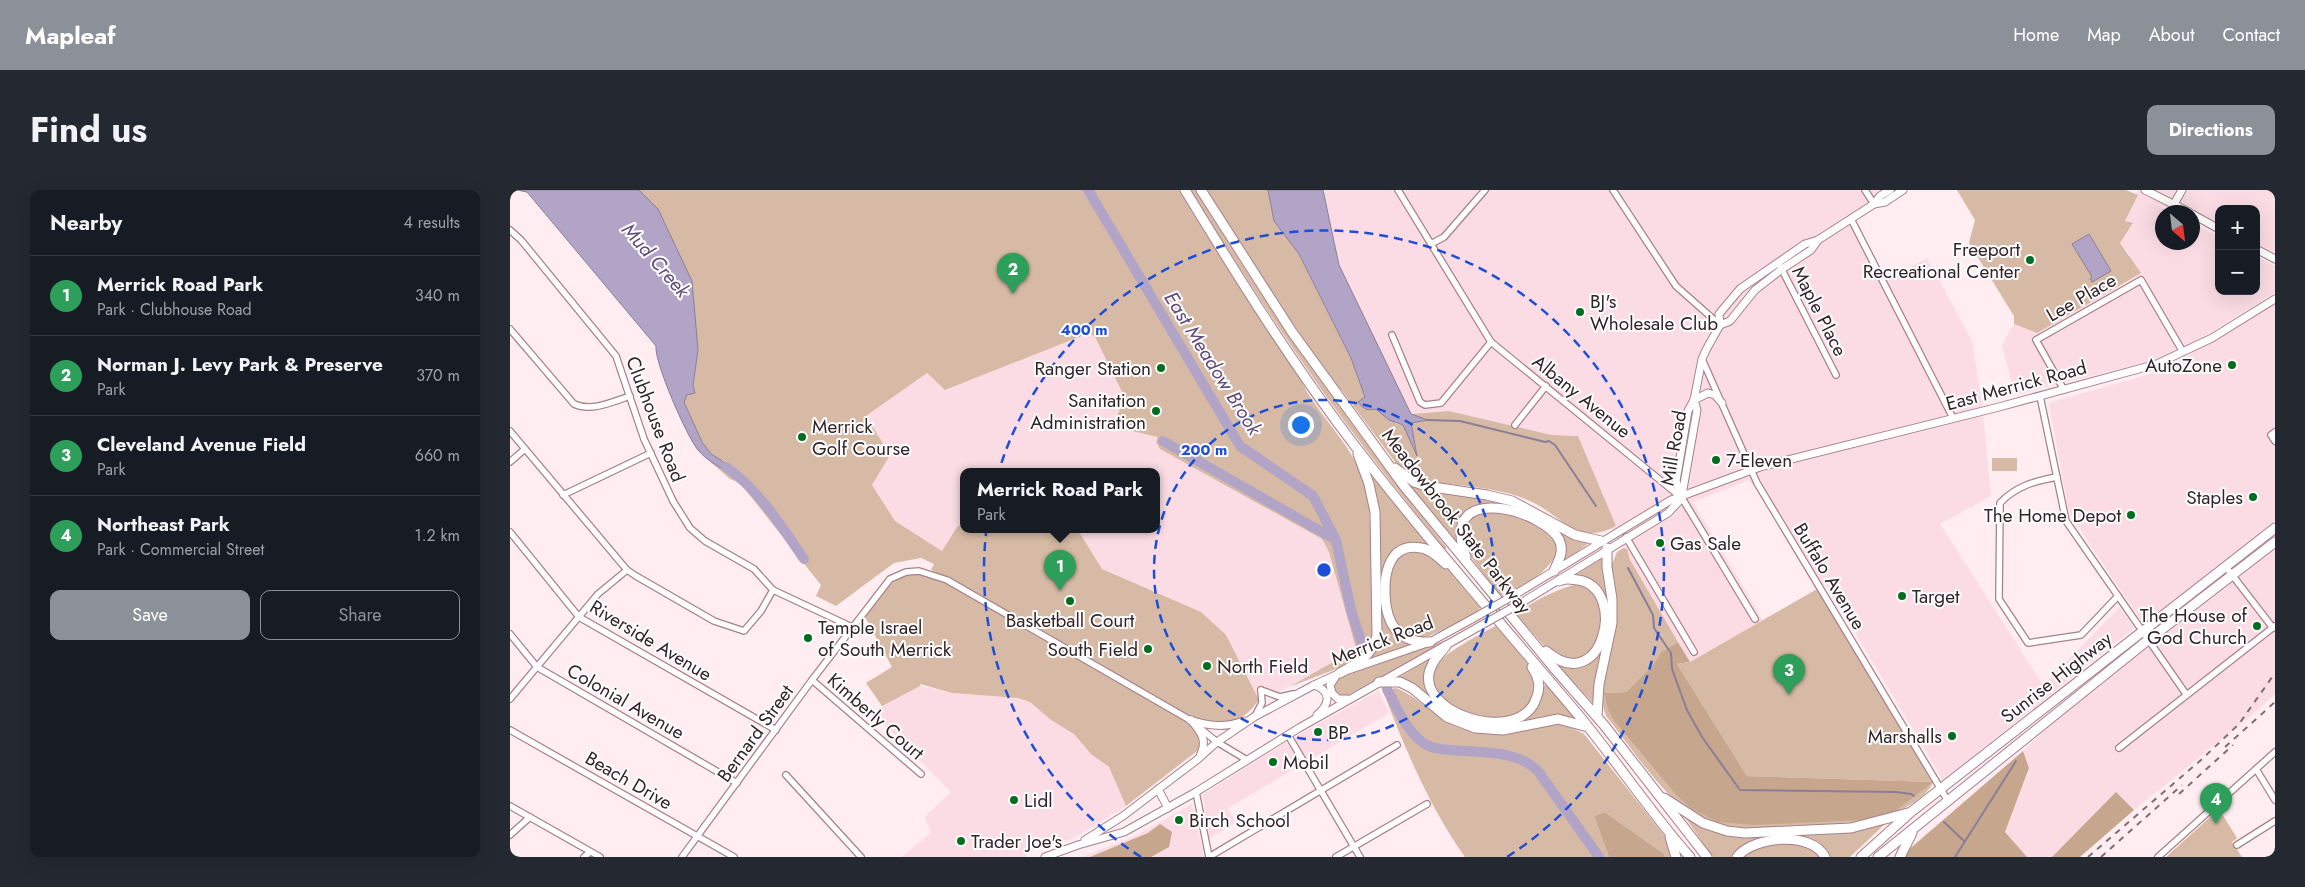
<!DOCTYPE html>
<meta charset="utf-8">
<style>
:root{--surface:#171b24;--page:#242831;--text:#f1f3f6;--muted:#9ea1a6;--line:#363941;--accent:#8c9099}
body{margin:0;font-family:Jost,sans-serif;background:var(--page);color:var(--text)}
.controls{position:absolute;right:15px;top:15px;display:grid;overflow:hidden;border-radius:10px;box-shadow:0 5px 20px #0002}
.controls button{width:45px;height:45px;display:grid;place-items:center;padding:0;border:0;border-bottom:1px solid var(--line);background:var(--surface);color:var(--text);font:25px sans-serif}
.compass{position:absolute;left:1645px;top:15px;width:45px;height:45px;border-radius:50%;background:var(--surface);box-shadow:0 5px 20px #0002;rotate:152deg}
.you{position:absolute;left:790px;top:234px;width:18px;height:18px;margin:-12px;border:4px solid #fff;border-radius:50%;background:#1a73e8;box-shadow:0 0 0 8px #1a73e833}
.badge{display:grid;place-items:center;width:32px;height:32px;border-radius:50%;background:var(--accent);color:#fff;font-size:16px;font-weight:700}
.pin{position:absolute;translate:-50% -41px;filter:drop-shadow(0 1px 2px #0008)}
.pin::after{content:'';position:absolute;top:26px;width:18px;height:15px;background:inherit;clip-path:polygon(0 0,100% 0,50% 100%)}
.popup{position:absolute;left:450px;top:278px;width:200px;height:65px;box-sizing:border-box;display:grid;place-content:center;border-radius:10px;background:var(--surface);filter:drop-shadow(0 1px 4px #0005);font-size:16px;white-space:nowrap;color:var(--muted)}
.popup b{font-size:19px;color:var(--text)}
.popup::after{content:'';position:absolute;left:50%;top:100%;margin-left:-10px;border:10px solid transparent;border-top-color:var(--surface)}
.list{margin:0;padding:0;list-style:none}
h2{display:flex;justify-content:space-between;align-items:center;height:65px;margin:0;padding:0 20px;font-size:21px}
h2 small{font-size:16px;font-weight:400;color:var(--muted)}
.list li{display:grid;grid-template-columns:32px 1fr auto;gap:15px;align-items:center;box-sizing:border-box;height:80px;padding:0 20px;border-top:1px solid var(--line)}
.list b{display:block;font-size:19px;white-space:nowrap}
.list p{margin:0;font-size:16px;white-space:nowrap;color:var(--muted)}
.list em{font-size:16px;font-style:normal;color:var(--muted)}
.actions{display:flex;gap:10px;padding:15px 20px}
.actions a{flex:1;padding:11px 0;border:1px solid var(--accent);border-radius:10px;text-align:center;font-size:18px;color:var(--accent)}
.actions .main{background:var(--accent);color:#fff}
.map{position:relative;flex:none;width:1765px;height:667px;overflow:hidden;border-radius:10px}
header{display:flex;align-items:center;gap:30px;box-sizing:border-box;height:70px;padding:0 25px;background:var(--accent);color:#fff}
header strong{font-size:24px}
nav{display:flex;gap:28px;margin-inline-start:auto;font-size:18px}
.intro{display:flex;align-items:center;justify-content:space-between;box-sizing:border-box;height:120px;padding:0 30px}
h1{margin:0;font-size:35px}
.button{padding:12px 22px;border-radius:10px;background:var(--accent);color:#fff;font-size:18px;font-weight:700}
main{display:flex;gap:30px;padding:0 30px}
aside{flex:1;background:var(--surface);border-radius:10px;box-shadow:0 5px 20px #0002}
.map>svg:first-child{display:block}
.built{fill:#fbdce4}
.green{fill:#d6baa5}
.forest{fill:#c6a68d}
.water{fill:#b2a4c7;stroke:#8c7e97}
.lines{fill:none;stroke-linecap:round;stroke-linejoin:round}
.stream{stroke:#8c7e97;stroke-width:2}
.river{stroke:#b2a4c7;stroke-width:10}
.minor-casing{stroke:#a7808a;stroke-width:8}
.major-casing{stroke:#a7808a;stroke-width:9}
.highway-casing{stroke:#a7808a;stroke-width:11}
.minor{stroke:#fff;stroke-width:5.5}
.major{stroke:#fff;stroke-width:7}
.highway{stroke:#fff;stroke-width:9}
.rail{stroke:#7e6e72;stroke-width:2;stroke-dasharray:6 6;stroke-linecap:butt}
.major-bridge-casing{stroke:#a7808a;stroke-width:9;stroke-linecap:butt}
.major-bridge{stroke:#fff;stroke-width:7}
.ring{fill:none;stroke:#1d4ed8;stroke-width:2.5;stroke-dasharray:9 6}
.poi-dot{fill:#006e1e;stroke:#fff;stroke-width:2}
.labels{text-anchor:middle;stroke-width:4;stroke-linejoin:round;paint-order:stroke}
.poi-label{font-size:19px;fill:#332428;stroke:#fff;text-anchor:start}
.street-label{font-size:19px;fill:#332428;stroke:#fff}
.water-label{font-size:20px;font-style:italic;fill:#614b7c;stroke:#fff}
.centre{fill:#1d4ed8;stroke:#fff;stroke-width:2.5}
.ring-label{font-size:15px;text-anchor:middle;font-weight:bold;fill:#1d4ed8;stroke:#fff;stroke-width:4;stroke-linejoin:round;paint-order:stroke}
</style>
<header>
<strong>Mapleaf</strong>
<nav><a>Home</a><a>Map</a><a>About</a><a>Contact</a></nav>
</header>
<div class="intro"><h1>Find us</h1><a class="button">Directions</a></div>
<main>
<aside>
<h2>Nearby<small>4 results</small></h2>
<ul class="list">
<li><span class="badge" style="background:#2e9e5b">1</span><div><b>Merrick Road Park</b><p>Park · Clubhouse Road</p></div><em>340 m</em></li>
<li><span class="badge" style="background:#2e9e5b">2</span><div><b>Norman J. Levy Park &amp; Preserve</b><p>Park</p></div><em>370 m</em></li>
<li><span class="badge" style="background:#2e9e5b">3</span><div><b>Cleveland Avenue Field</b><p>Park</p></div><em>660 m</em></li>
<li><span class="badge" style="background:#2e9e5b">4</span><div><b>Northeast Park</b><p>Park · Commercial Street</p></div><em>1.2 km</em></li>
</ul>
<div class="actions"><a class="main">Save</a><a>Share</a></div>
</aside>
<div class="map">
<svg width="1765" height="667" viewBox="0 0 1765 667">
<rect width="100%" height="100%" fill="#ffedf1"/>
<g class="built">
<polygon points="813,0 1377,0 1339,26 1371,92 1417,68 1462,151 1472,215 1481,306 1430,334 1533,495 1610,417 1624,438 1433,590 1316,394 1312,395 1239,290 1183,312 1253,430 1180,472 1099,335 1068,246 1042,245 939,221 901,224 829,75"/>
<polygon points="1628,0 1765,0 1765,65 1746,57 1746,19 1709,19 1709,41 1683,29 1682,22 1667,22 1638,10 1661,22 1652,22 1652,52 1682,52 1683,33 1709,47 1709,101 1746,101 1746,66 1765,76 1765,103 1683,153 1645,170 1505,205 1492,155 1504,134 1527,143 1620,65 1610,53 1623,34 1615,31"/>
<polygon points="1765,113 1765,331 1634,435 1559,323 1539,213 1654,180"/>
<polygon points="579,143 585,147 615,208 606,228 613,239 648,247 647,256 812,349 819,362 846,460 763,505 750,501 749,510 716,445 662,409 592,379 568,340 646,340 646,282 454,282 454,333 447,337 432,361 385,331 362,295 356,226 417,183 435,200"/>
<polygon points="1765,357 1765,504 1744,523 1624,620 1606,602 1542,667 1517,667 1495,642 1519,579 1513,561 1572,505"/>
<polygon points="405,495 442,503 508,508 520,512 541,530 564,544 581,564 599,577 616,616 564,648 514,663 517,667 391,667 421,643 415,627 441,602 368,528 373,513"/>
<polygon points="868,501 879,523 718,618 726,633 700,648 692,605 776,552"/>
<polygon points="682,614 694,667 571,667 623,647"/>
</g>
<g class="green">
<path d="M 129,0 L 669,0 C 706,62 747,121 786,181 C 792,190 795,200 801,208 C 825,244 845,260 859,304 L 863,439 L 861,456 L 842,473 L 779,497 L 846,459 L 819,362 L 812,349 L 650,259 L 646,252 L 648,247 L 613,239 L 606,228 L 615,208 L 585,147 L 579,143 L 435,200 L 417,183 L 356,226 L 380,265 L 362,295 L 385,331 L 432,361 L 447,337 L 454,333 L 454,340 L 568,340 L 592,379 L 691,422 L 716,445 L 749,510 C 730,536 714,534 684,529 L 421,380 L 424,374 L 411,368 L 384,373 L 326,416 L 306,406 L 311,395 L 230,293 L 220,289 L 195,267 L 220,283 L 226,284 C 216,273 198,266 192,252 C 185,239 181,225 174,212 L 177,205 L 185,202 L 183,195 L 188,160 L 148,19 Z"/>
<path d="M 680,0 L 686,0 C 761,126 847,243 937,358 L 935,359 C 894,309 854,259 816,206 C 768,139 724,69 680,0 Z"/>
<path d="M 696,0 L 758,0 L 764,31 L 789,64 L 841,168 L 855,207 L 849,212 L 866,219 L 887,234 L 893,235 L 906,263 L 901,233 L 917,230 L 901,224 L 939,221 L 1042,245 L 1068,246 L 1106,336 C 1067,357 1053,326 1020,311 C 998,301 973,298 949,295 C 926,292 910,293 891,280 L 833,202 L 821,190 L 755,93 Z"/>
<polygon points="1447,0 1616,0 1628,5 1615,31 1623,33 1610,53 1631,83 1527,143 1504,134 1504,126 1459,53 1465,30"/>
<rect x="1482" y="268" width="25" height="13"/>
<path d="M 863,287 L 925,361 L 910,354 L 877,372 C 875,392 866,428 884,442 C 889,446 896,449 901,452 L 899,455 L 852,472 L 868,451 L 871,436 Z"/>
<polygon points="900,292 996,313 1079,353 1055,371 1053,369 1051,348 997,317 978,314 964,319 950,337 945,352 898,293"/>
<path d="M 988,320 C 1015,331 1033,333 1050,358 C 1043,376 1020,394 1003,401 C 998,404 993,404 988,408 L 984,398 L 954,358 C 956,326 956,326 988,320 Z"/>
<path d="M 1113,358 L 1117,359 L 1120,370 L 1168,452 L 1151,462 L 1143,475 L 1116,502 L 1094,503 L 1104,531 L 1165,604 L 1422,592 L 1237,586 L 1167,474 L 1180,472 L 1307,399 L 1423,592 C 1418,607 1387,624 1372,628 C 1343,636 1314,637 1285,638 C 1263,640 1242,642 1220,639 C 1211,638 1200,633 1191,629 C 1155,611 1122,558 1096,526 C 1084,494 1104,464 1106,431 C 1107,411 1103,392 1100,373 L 1103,372 L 1107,362 Z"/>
<path d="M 911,361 C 934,365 954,402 971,417 L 961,427 L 919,446 L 904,447 L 893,444 L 879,425 L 879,384 L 884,372 L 891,365 Z"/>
<path d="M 1093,368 L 1100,423 L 1085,511 L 1082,512 L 1044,471 C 1067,481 1089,476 1095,448 C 1098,439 1097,427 1097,417 L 1066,385 Z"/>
<path d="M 407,383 L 425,387 L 679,531 L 692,548 L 691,558 L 616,616 L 599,577 L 581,564 L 564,544 L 541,530 L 520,512 L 508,508 L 442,503 L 410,494 L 410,496 L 372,516 L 356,493 L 382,477 L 354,425 C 371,405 379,387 407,383 Z"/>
<path d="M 1068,394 L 1075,395 L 1087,404 L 1092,435 L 1088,455 L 1065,472 L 1037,459 L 1005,424 C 1024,411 1046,399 1068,394 Z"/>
<path d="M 988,435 C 999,455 1026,476 1027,498 C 1027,522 1004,527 986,528 C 981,529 976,530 971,529 C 951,523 909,504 925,476 C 931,465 975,441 988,435 Z"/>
<polygon points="942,448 836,506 829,507 823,500 824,492 830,488"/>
<path d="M 926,466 C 888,519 990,558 1023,521 C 1029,514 1031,505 1033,496 L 1037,495 L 1069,531 L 1067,533 C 1034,518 1003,543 969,537 C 933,530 918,499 886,489 Z"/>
<path d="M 886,498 C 912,508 930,535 958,540 C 970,542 986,544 997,542 C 1030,538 1041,525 1074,544 L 1157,649 L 1163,667 L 1155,667 L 1154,664 L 1095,622 L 1084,626 L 1099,667 L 955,667 C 919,616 895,559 873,501 Z"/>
<polygon points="1709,619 1727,648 1722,652 1732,667 1656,667"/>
<polygon points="1172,623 1200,641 1227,646 1375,634 1340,667 1318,667 1312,656 1300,648 1285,647 1243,652 1223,667 1203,667"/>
<path d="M 1293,654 L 1306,660 L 1310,667 L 1231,667 C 1250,653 1271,654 1293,654 Z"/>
</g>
<g class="forest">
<polygon points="1168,452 1180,472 1167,474 1237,586 1423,592 1384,622 1351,630 1244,635 1208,632 1182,619 1165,604 1104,531 1098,519 1094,503 1116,502 1143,475 1151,462"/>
<polygon points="1513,561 1519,578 1495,642 1517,667 1394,667 1396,662"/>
<polygon points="1606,602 1624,620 1570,667 1542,667"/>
<polygon points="1095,622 1154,664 1155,667 1099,667 1084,626"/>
<polygon points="650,634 662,642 659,657 641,667 580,667 638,643"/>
</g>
<g class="water">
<path d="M 7,0 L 129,0 L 148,19 L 182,91 L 188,160 L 183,195 L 185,203 L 177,205 L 174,212 L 192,252 L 201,264 L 211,270 L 227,285 C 215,282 196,270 188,260 C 177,247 144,172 146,156 L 17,2 Z"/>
<path d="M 758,0 L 813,0 L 829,75 L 901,224 L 918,230 L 901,233 L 907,266 L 893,235 L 879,230 L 866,219 C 857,221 854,219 848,212 L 855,207 L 841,168 L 789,64 L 764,31 Z"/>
<polygon points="1579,44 1601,81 1582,92 1580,89 1582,87 1562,54"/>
</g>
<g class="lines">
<g class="stream">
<polyline points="918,230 950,231 1035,252 1039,251 1045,255 1086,316"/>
<polyline points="1118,378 1143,425 1144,438 1161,463 1162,479 1177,520 1192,547 1230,600 1386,602 1401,604 1404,606"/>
<polyline points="1434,632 1454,651"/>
<polyline points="1445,667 1506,571"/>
</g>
<g class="river">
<polyline points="578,0 730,256 803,306 826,350 841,420 853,457"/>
<polyline points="653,251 826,350"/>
<path d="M 216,277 C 249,300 272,337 294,369"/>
<path d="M 877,499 C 887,518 898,545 917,555 C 923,559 933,559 940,560 C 968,563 1006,559 1028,581 L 1089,667"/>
</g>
<defs>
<g id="minor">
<polyline points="888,0 981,152 1172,308 1245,429"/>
<polyline points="1103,0 1166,96 1210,135"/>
<polyline points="1355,0 1364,14"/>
<polyline points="1341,29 1443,228"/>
<polyline points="0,40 11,50 106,166 134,249 163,311 180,338 195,351 244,379 263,400 342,437"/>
<polyline points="921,54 934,47 975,0"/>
<polyline points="1270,76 1326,185"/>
<path d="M 0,139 L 64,214 C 82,222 102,212 120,206"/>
<polyline points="882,145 910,212 915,215 931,213 981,152"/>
<polyline points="1192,169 1247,293 1438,611"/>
<polyline points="1554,200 1526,150 1631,90 1673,162"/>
<polyline points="1530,206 1556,331 1676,504"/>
<polyline points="1005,235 1036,196"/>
<polyline points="0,241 117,380 126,386 204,431 234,441 251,421 263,400"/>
<polyline points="1765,242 1761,245 1765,251"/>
<polyline points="0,272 15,259"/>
<path d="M 1547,287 C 1525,291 1506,296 1490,313 L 1489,409 L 1518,453 L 1571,445 L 1608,406"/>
<polyline points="53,305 141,263"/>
<polyline points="0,342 69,427 266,540"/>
<polyline points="1116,347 1184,462"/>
<polyline points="1716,377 1763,438"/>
<polyline points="0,444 27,477 227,593"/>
<polyline points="302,490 411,584"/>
<polyline points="751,500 770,507 783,504"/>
<polyline points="0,509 88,404 117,380"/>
<polyline points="745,526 752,513 751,500"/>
<polyline points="0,540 224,667"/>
<polyline points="778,545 850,667"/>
<polyline points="1609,558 1765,436"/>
<polyline points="1746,579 1765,610"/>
<polyline points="276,585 351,667"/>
<polyline points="686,602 699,667"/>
<polyline points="0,616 90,667"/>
<polyline points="0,645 20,627"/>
<polyline points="1727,655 1765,631"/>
<polyline points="74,667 80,662"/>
<polyline points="172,667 302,490 380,389 396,382 409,381 437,390 680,530 707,552 737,570"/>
<polyline points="699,667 887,555"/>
<polyline points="826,667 917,614"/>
<polyline points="1648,667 1765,562"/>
</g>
<g id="major">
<polyline points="1635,0 1679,22"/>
<polyline points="1364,14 1375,12 1393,0"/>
<polyline points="1664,14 1672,0"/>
<polyline points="1682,24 1709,39"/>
<polyline points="1746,59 1765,69"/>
<polyline points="1210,135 1209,124 1230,99 1295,54 1308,50 1364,14 1370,6 1380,0"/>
<polyline points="1184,210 1198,203 1205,205 1212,213"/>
<polyline points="1172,305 1187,220 1184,210"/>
<polyline points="1172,308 1166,291 1178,221 1184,210 1192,169 1196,160 1210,135 1220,131 1245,100 1272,79 1301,60 1308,50"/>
<polyline points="1006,404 1161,310 1250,277 1489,217 1647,174 1702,148 1765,109"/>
<polyline points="1011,413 1158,323 1172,308"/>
<polyline points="826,486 820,495 822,503 828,509 837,509"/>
<path d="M 804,495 C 822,501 820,514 807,525"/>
<path d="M 680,530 C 699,536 715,538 734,531"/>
<path d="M 681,530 C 691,542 698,550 690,566"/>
<polyline points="648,599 658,618"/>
<polyline points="575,650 613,626 688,569 707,552 744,527 804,495 830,483 920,452 962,429"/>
<polyline points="535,667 568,655 614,642 686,602 789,538 970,436"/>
</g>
<g id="highway">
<path d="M 675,0 C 728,87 783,175 845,256 C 917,349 995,438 1071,528 C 1108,573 1141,623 1180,667"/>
<polyline points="691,0 782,142 894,296 1044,478 1094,535 1197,667"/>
<polyline points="885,278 904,292 916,296 977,305 1002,311 1065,345 1091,351"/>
<path d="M 956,367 C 926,287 1040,322 1050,352 C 1054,363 1048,371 1044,381"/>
<path d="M 920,452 C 887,453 876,433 875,404 C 874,381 881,352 911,358 C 921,359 929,368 936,374"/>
<path d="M 936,456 C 931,462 925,468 922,475 C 898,521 1008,558 1026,509 C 1031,497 1029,488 1022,477"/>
<path d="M 1036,461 C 1093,510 1119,398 1068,390 C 1060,389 1056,388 1049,391"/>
<path d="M 830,483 C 848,473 861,467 867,446 L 865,322 L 859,294 L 848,264"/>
<polyline points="869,492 890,492 902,498 937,527 965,538 993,540 1048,529 1078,537"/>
<polyline points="1087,526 1089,494 1102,433 1102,409 1097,377 1097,358"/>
<polyline points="1154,608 1193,633 1217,641 1235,643 1341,638 1398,623"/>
<polyline points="1160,647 1166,667"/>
<path d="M 1227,667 C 1243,646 1302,641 1315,667"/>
<polyline points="1351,667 1401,622 1765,338"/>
<polyline points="1368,667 1638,450 1765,352"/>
<polyline points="1390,667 1402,643"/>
</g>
</defs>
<use href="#minor" class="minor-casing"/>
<use href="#major" class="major-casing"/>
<use href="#highway" class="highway-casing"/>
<use href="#minor" class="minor"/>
<use href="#major" class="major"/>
<use href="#highway" class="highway"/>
<g class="rail">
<polyline points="1715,557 1765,512"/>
<polyline points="1669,604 1723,555"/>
<polyline points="1578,667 1691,570 1729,534 1765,483"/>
<polyline points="1591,667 1672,595"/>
</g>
<defs>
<g id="major-bridge">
<polyline points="962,429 1006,404"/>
<polyline points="970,436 1011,413"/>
</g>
</defs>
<use href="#major-bridge" class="major-bridge-casing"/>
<use href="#major-bridge" class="major-bridge"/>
</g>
<g class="ring">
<circle cx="814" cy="380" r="170"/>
<path d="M631 667A340 340 0 1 1 997 667"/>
</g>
<g class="poi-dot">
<circle cx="1520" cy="70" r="5"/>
<circle cx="1070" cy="122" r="5"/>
<circle cx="1722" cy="175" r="5"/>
<circle cx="651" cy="178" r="5"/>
<circle cx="646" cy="221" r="5"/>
<circle cx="292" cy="247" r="5"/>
<circle cx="1206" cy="270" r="5"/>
<circle cx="1743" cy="307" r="5"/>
<circle cx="1621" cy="325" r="5"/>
<circle cx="1150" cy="353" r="5"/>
<circle cx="1392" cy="406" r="5"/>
<circle cx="560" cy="411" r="5"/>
<circle cx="1747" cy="436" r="5"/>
<circle cx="298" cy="448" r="5"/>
<circle cx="638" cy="459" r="5"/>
<circle cx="697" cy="476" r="5"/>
<circle cx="808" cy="542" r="5"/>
<circle cx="1442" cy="546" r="5"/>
<circle cx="763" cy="572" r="5"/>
<circle cx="504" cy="610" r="5"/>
<circle cx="669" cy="630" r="5"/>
<circle cx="451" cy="651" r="5"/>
</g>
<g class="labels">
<g class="poi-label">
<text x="1510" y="66" text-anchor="end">Freeport<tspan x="1510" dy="22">Recreational Center</tspan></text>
<text x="1080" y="118">BJ's<tspan x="1080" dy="22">Wholesale Club</tspan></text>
<text x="1712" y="182" text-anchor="end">AutoZone</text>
<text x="641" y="185" text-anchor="end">Ranger Station</text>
<text x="636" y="217" text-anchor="end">Sanitation<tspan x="636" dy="22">Administration</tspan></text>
<text x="302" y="243">Merrick<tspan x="302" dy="22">Golf Course</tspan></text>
<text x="1216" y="277">7-Eleven</text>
<text x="1733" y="314" text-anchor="end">Staples</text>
<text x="1611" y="332" text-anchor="end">The Home Depot</text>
<text x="1160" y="360">Gas Sale</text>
<text x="1402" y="413">Target</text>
<text x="1737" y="432" text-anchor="end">The House of<tspan x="1737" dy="22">God Church</tspan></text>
<text x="560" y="437" text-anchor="middle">Basketball Court</text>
<text x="308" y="444">Temple Israel<tspan x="308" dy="22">of South Merrick</tspan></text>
<text x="628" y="466" text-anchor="end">South Field</text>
<text x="707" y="483">North Field</text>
<text x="818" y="549">BP</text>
<text x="1432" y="553" text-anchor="end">Marshalls</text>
<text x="773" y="579">Mobil</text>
<text x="514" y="617">Lidl</text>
<text x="679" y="637">Birch School</text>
<text x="461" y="658">Trader Joe's</text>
</g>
<g class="street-label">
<text transform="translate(1571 107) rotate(-30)" y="7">Lee Place</text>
<text transform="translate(1310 121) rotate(63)" y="7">Maple Place</text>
<text transform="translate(1506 195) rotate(-15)" y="7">East Merrick Road</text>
<text transform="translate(1072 206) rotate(39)" y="7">Albany Avenue</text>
<text transform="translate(146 229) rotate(69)" y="7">Clubhouse Road</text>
<text transform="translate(1163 258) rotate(-80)" y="7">Mill Road</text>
<text transform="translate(947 331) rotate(52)" y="7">Meadowbrook State Parkway</text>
<text transform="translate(1320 386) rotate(59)" y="7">Buffalo Avenue</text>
<text transform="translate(141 450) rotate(31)" y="7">Riverside Avenue</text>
<text transform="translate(872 450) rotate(-21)" y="7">Merrick Road</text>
<text transform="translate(1546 487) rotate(-38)" y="7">Sunrise Highway</text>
<text transform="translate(116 511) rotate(30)" y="7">Colonial Avenue</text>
<text transform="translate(366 526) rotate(41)" y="7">Kimberly Court</text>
<text transform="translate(245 543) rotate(-54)" y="7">Bernard Street</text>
<text transform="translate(119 590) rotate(30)" y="7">Beach Drive</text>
</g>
<g class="water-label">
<text transform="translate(146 70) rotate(49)" y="7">Mud Creek</text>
<text transform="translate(703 173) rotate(58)" y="7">East Meadow Brook</text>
</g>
</g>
<circle cx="814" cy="380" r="8" class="centre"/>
<g class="ring-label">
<text x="574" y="145">400 m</text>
<text x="694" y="265">200 m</text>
</g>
</svg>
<div class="controls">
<button>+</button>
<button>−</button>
</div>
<svg class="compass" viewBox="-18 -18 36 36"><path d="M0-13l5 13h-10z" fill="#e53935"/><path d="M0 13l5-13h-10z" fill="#9ea1a6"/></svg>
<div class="you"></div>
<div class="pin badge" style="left:550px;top:401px;background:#2e9e5b">1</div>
<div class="popup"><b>Merrick Road Park</b>Park</div>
<div class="pin badge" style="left:503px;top:104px;background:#2e9e5b">2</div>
<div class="pin badge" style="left:1279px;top:505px;background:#2e9e5b">3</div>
<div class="pin badge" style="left:1706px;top:634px;background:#2e9e5b">4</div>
</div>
</main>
